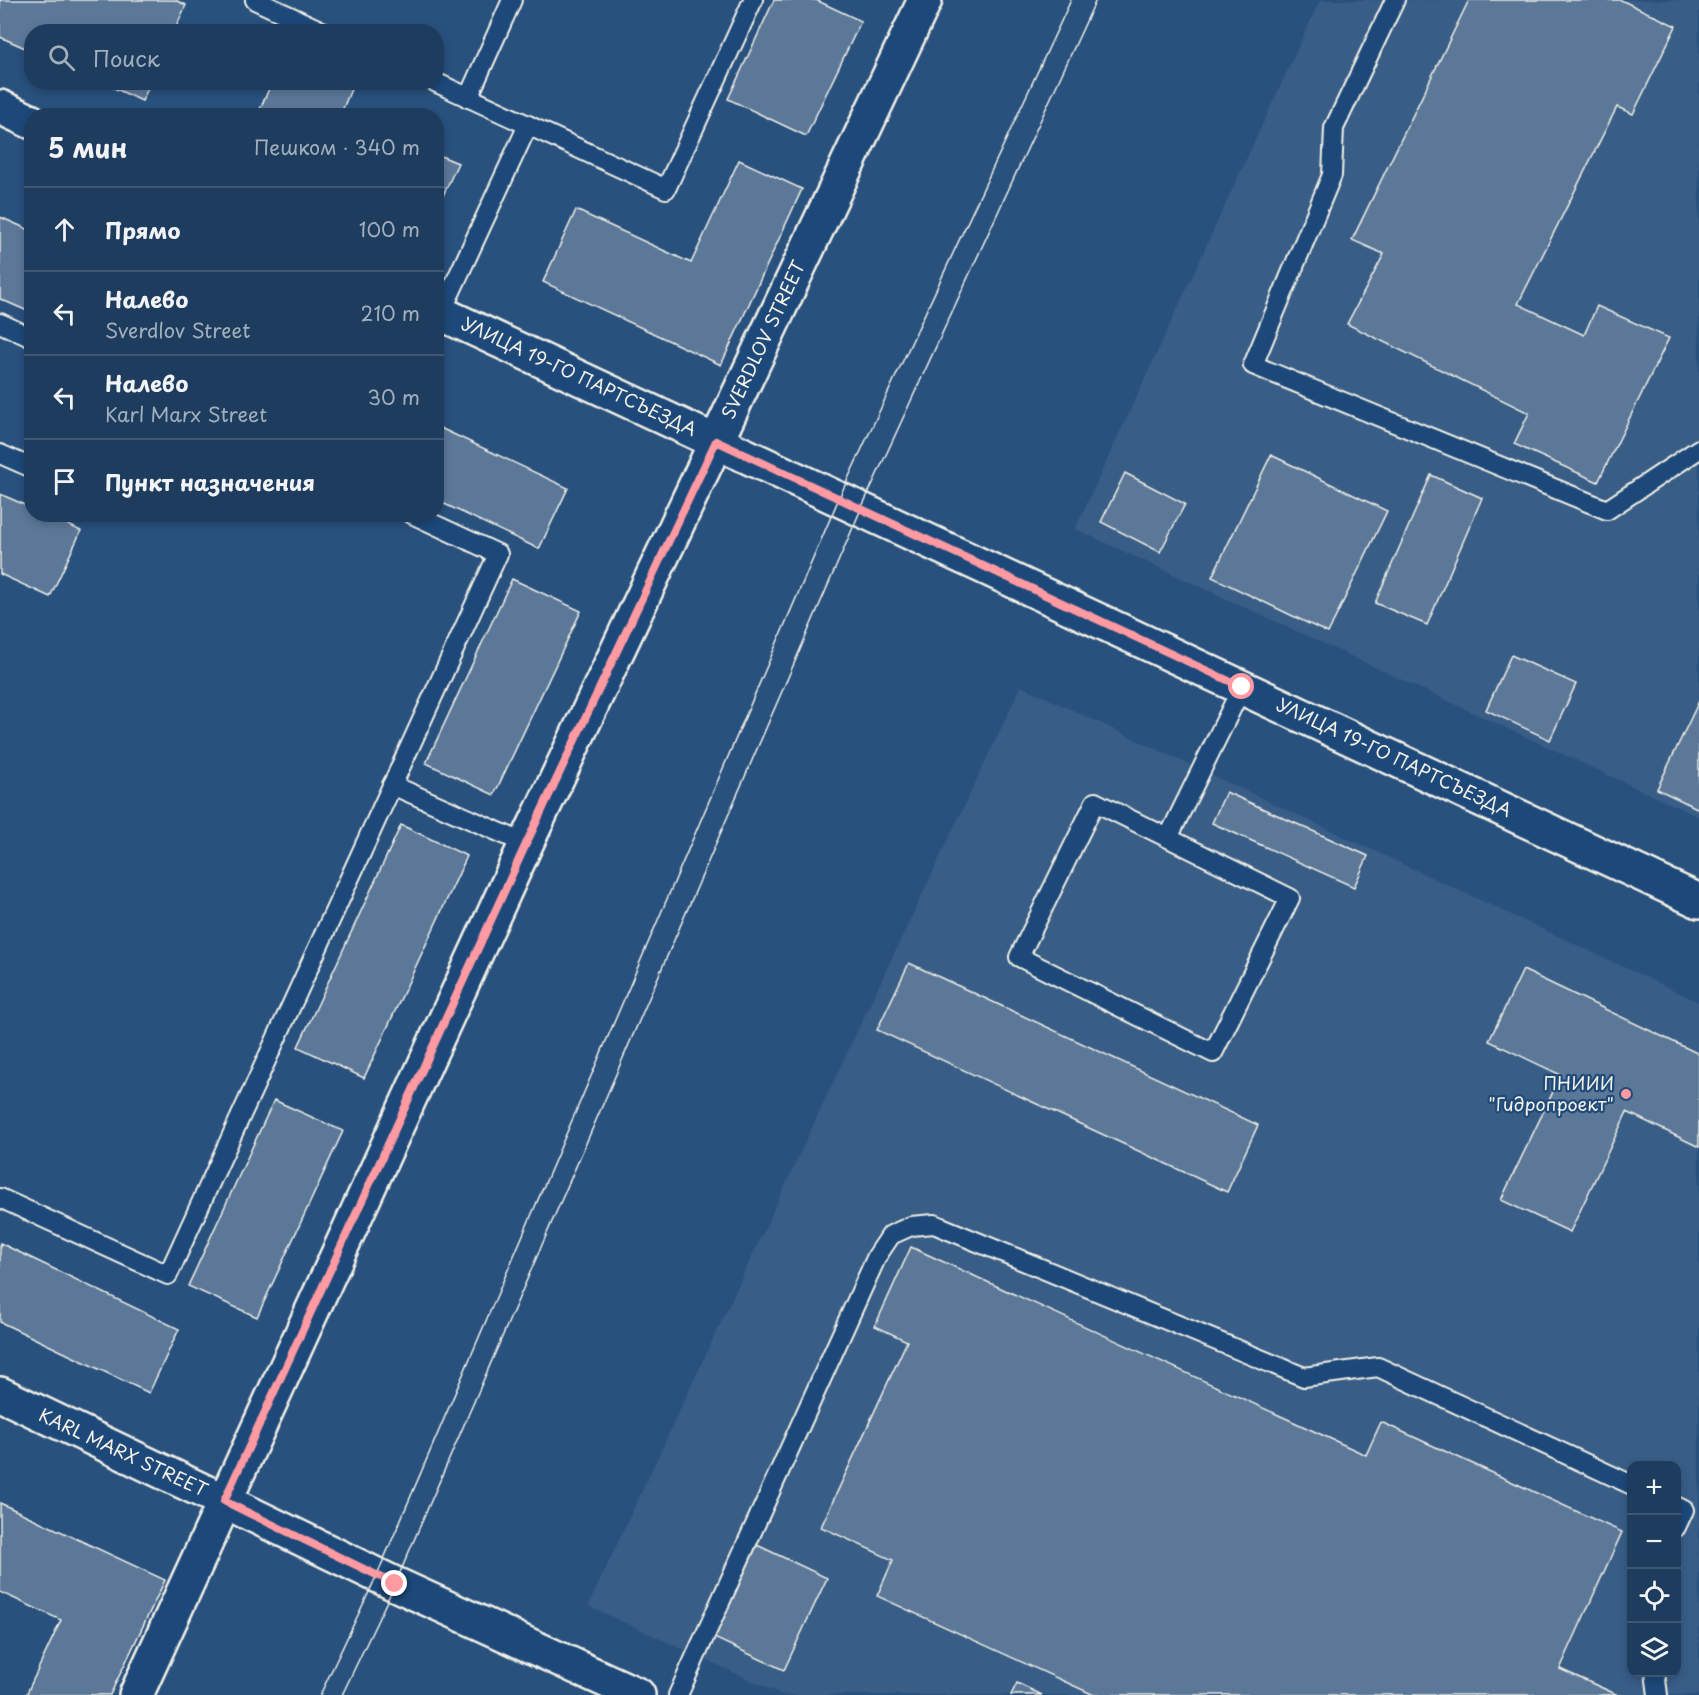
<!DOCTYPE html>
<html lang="ru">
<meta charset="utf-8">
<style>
:root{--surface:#1e3d5e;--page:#264464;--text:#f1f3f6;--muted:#a1aebc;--line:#3c5673}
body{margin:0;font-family:"Playpen Sans",sans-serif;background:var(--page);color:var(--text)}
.controls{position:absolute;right:18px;bottom:18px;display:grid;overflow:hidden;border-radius:12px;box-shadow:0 3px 9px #0003}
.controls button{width:54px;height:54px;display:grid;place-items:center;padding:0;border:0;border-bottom:2px solid var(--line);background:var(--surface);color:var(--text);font:30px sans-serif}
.stop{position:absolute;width:18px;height:18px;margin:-14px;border:4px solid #ff9aa2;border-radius:50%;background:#fff}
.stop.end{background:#ff9aa2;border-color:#fff;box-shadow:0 2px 6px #0008}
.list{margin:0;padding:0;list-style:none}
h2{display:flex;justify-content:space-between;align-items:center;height:78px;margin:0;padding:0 24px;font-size:26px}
h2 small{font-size:20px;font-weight:400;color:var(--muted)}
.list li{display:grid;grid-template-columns:39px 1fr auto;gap:18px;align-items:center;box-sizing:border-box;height:84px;padding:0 24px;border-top:2px solid var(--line)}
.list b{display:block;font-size:22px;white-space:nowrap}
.list p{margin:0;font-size:20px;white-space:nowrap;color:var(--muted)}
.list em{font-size:20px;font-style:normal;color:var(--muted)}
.icon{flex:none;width:33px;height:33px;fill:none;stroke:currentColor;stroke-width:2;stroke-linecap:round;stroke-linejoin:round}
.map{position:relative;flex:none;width:1699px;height:1695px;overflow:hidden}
.search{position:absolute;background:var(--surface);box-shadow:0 3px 9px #0003;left:24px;top:24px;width:420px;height:66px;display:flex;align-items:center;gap:15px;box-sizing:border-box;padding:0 21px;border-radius:24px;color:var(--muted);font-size:22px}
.panel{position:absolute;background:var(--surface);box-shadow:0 3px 9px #0003;left:24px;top:108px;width:420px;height:414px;border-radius:24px}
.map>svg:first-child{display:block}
.built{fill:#375d86;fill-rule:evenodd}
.building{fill:#5b7899;stroke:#f4f1e8;stroke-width:1.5}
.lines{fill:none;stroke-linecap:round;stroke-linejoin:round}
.service-casing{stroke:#f4f1e8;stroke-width:22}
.minor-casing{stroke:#f4f1e8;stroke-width:38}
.tertiary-casing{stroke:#f4f1e8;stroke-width:38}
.service{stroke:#1f4a7a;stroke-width:18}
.minor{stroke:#1f4a7a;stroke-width:33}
.tertiary{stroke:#1f4a7a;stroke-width:33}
.tram{stroke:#f4f1e8;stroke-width:1.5}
.route{stroke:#ff9aa2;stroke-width:8}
.poi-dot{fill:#ff9aa2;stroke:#1f4a7a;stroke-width:2}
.labels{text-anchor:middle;stroke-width:4.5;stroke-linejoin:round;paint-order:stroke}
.street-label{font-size:18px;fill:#f4f1e8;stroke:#1f4a7a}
.poi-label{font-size:18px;fill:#f4f1e8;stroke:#1f4a7a;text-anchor:end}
</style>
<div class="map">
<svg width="1699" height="1695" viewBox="0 0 1699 1695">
<rect width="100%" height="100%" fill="#28517e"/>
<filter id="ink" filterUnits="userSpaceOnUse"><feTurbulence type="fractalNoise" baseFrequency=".0167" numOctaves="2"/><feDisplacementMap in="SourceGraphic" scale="12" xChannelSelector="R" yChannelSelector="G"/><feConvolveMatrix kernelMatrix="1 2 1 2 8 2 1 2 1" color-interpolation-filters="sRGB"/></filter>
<g filter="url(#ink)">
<g class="built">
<polygon points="1320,0 1699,0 1699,817 1075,529"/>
<path d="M 1021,686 L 1699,1002 L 1699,1695 L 783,1695 L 588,1606 L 844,1059 ZM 1632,1466 L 1676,1466 L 1676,1672 L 1632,1672 Z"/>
</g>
<g class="building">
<polygon points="0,0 175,0 186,5 174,32 32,32 32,51 0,37"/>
<polygon points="774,0 816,0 861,21 806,136 728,99"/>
<polygon points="1469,0 1621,0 1676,26 1633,114 1617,107 1518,304 1584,335 1597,306 1669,338 1598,482 1514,444 1529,413 1347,324 1384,254 1352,240"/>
<polygon points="101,82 151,82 142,101"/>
<polygon points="272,82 354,82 342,111 351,116 257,116"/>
<polygon points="436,154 458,163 436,211"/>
<polygon points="739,160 802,189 721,365 543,282 576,210 691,263"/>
<polygon points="0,217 32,231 32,313 0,299"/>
<polygon points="436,426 568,488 539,549 436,500"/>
<polygon points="1271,455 1387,511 1328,633 1212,577"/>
<polygon points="1125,473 1185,504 1160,552 1101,522"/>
<polygon points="1431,475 1482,498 1427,625 1375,603"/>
<polygon points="0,494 32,508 32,514 46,514 81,531 50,597 0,574"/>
<polygon points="512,579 581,611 494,795 426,763"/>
<polygon points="1511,655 1576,684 1550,740 1486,710"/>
<polygon points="1699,701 1699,809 1657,789"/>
<polygon points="1226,792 1368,856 1354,887 1212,823"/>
<polygon points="401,825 467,856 364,1078 298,1047"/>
<polygon points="909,963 1258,1125 1227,1192 877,1030"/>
<polygon points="1523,970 1699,1054 1699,1147 1627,1112 1570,1232 1501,1200 1561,1075 1489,1041"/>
<polygon points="274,1100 343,1131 257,1317 188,1286"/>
<polygon points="0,1243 179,1329 149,1393 0,1322"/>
<polygon points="911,1247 1366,1455 1381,1422 1622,1532 1560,1669 1618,1695 1094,1695 877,1596 893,1560 821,1527 907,1341 875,1326"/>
<polygon points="0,1503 165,1580 110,1695 26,1695 61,1620 0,1592"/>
<polygon points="757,1545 827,1578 784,1670 714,1638"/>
<polygon points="1017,1683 1042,1695 1011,1695"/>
</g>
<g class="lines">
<defs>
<g id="service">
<polyline points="255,0 324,32"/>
<polyline points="1395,0 1334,128 1332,175 1253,365 1607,510 1699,449"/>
<polyline points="435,82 666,189 753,0"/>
<polyline points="468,98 512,0"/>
<polyline points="441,313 528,125"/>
<polyline points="0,323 32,338"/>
<polyline points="0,454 32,468"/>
<polyline points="392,785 526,844"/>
<polyline points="1168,838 1290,898 1213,1053 1019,957 1095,802 1168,838 1242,687"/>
<polyline points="0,1198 168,1275 498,554 412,514"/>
<polyline points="1676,1506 1684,1510 1676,1527"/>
<polyline points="1655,1672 1658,1695"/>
<polyline points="678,1695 877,1256 891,1235 911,1226 934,1224 1304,1377 1378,1367 1632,1485"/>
</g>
<g id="minor">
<polyline points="0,107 32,122"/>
<polyline points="436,311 1699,901"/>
<polyline points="224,1501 395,1584 638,1695"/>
</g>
<g id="tertiary">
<polyline points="0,1394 224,1501"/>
<polyline points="136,1695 526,844 925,0"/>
</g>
</defs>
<use href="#service" class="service-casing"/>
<use href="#minor" class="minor-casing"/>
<use href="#tertiary" class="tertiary-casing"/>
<use href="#service" class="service"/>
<use href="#minor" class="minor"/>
<use href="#tertiary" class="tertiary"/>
<g class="tram">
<polyline points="320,1695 377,1575 839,498 1071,0"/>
<polyline points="342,1695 395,1584 861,509 1096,0"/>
</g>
</g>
</g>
<g class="lines" filter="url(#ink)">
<polyline class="route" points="395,1584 224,1501 526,844 716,441 1242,687"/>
</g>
<circle class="poi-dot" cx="1626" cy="1094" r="6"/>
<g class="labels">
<g class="street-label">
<text transform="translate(764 340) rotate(-65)" y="6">SVERDLOV STREET</text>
<text transform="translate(579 377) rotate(25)" y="6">УЛИЦА 19-ГО ПАРТСЪЕЗДА</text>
<text transform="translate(1394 758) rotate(25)" y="6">УЛИЦА 19-ГО ПАРТСЪЕЗДА</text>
<text transform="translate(123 1453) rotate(25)" y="6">KARL MARX STREET</text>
</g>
<g class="poi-label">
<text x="1614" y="1090">ПНИИИ<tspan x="1614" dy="21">"Гидропроект"</tspan></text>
</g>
</g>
</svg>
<div class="controls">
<button>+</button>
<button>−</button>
<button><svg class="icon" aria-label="locate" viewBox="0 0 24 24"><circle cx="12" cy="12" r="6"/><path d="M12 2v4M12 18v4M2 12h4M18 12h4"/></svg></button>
<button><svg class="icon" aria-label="layers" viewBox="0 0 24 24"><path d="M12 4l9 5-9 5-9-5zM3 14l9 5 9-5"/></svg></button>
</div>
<div class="stop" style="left:1242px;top:687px"></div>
<div class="stop end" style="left:395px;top:1584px"></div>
<div class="search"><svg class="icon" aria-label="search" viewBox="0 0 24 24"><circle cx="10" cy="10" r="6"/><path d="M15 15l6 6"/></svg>Поиск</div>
<section class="panel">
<h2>5 мин<small>Пешком · 340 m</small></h2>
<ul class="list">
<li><svg class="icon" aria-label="ahead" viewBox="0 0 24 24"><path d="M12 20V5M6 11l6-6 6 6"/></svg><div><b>Прямо</b></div><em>100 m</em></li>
<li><svg class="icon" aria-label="left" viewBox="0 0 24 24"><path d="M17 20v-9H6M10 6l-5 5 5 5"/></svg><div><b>Налево</b><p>Sverdlov Street</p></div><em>210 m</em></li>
<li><svg class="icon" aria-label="left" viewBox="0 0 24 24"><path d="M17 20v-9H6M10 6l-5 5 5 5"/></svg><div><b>Налево</b><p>Karl Marx Street</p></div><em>30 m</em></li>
<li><svg class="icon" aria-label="arrive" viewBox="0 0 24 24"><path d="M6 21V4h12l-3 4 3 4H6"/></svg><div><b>Пункт назначения</b></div></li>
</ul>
</section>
</div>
